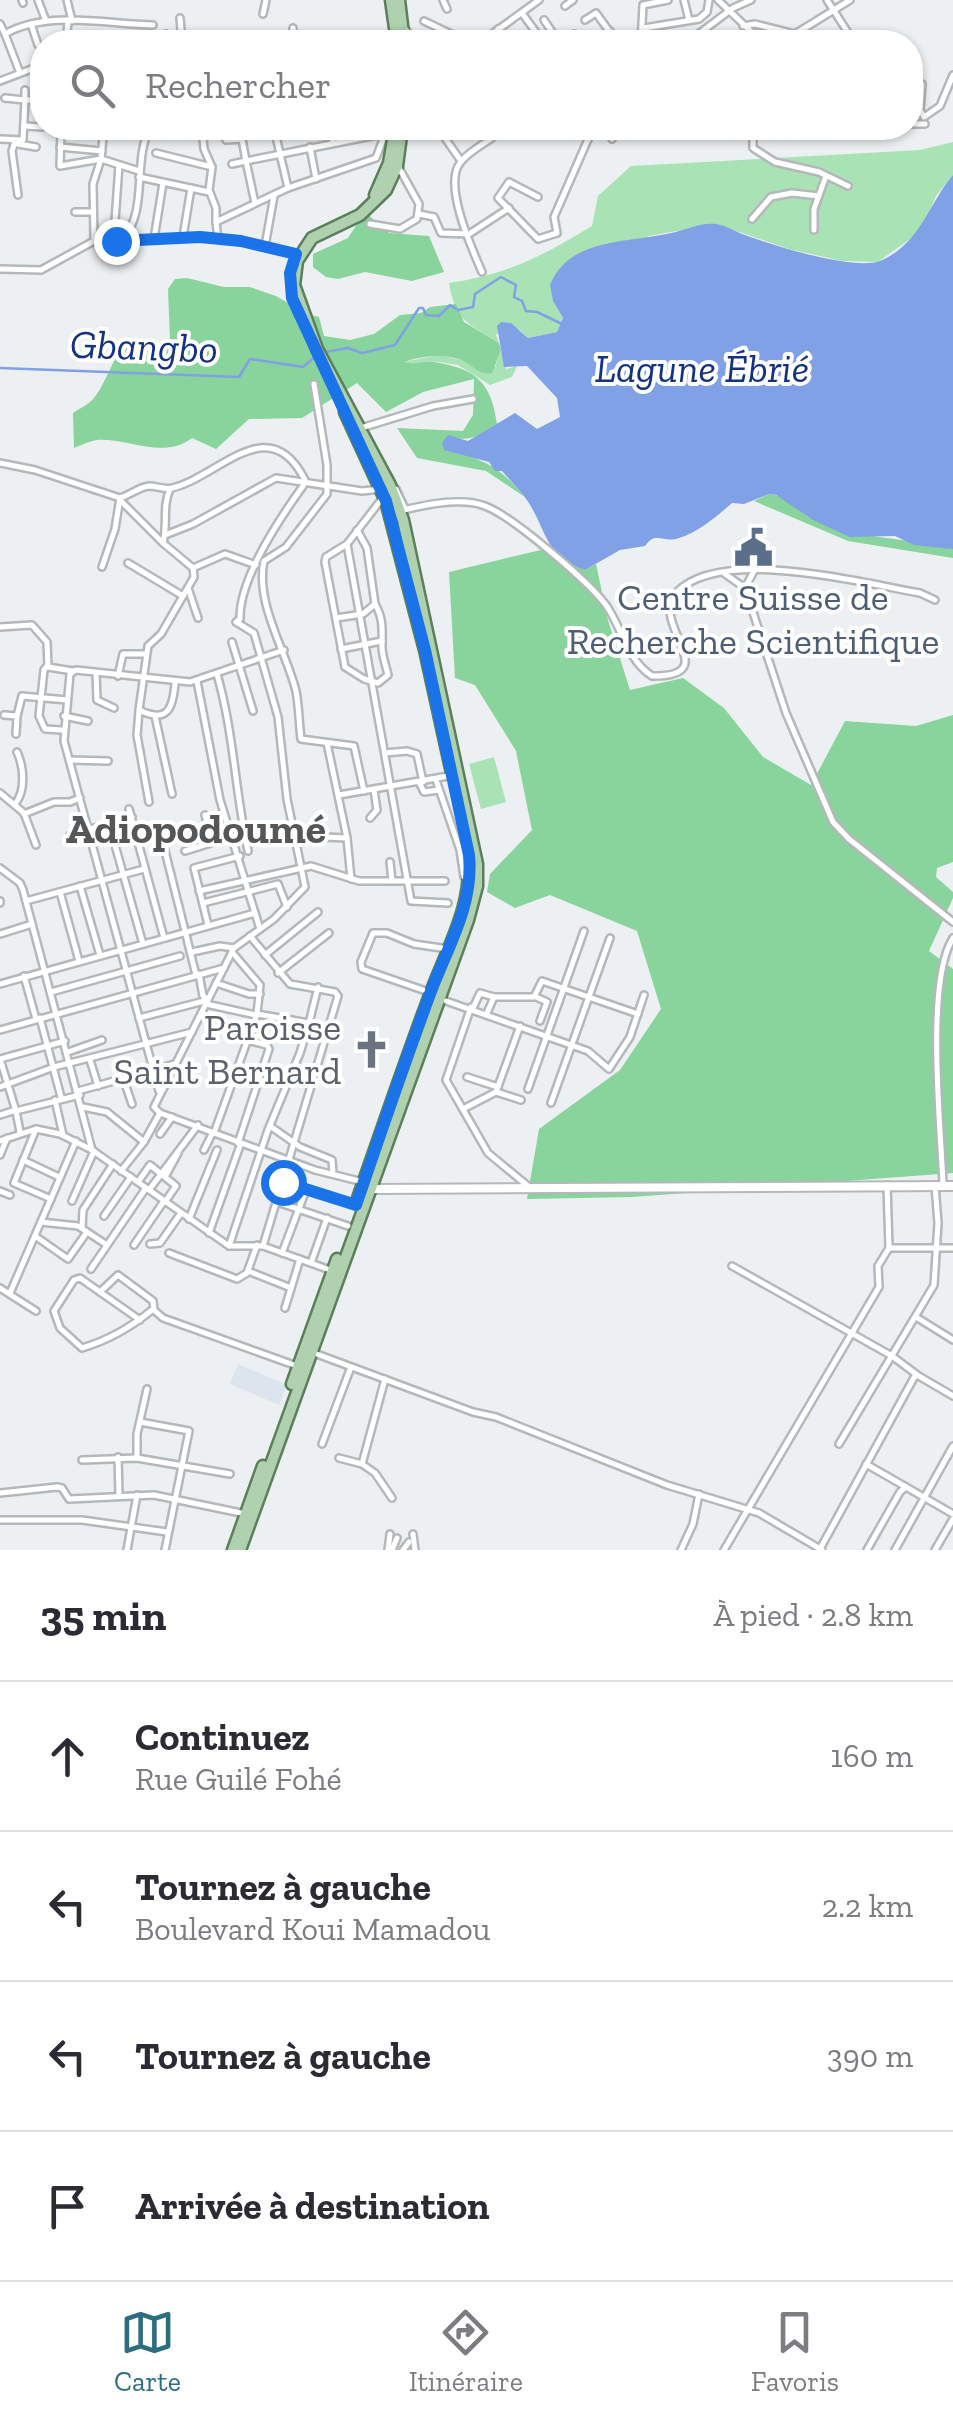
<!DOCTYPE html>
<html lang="fr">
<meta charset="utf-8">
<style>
:root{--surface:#fff;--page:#f7f7f7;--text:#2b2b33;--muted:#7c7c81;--line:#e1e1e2;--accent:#2c6d80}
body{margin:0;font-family:"Zilla Slab",serif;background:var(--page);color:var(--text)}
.stop{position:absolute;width:30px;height:30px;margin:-22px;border:8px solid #1a73e8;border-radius:50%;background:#fff}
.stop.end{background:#1a73e8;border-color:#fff;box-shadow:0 2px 10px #0008}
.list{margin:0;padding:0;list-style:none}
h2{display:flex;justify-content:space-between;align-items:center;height:130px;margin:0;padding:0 40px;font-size:42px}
h2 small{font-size:32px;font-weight:400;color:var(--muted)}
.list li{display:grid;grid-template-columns:65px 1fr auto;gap:30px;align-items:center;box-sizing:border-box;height:150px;padding:0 40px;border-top:2px solid var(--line)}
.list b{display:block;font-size:38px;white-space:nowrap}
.list p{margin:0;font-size:32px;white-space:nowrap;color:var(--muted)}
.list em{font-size:32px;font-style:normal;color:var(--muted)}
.icon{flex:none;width:55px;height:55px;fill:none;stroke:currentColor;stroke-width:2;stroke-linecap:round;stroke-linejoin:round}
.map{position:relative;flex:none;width:953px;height:1550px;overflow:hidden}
.search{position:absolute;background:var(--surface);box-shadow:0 2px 8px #0004;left:30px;right:30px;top:30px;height:110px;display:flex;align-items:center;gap:25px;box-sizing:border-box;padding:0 35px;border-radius:40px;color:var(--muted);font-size:38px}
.sheet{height:730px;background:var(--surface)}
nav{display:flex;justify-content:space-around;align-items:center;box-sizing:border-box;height:140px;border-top:2px solid var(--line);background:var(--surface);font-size:28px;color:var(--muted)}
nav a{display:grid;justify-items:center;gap:5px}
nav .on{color:var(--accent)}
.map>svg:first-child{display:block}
.built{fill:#dce5ed}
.green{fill:#a8e2b5}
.forest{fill:#89d39c}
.water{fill:#80a1e5}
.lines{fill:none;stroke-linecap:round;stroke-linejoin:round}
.stream{stroke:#80a1e5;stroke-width:2.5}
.minor-casing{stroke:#b5b8ba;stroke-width:10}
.tertiary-casing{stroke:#b5b8ba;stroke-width:12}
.primary-casing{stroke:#5b7f5b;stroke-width:15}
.minor{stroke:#fff;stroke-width:5}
.tertiary{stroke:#fff;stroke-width:8}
.primary{stroke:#b0d1b0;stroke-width:10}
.route{stroke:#1a73e8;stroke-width:12}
.labels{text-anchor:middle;stroke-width:8;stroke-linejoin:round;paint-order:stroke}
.service-label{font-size:38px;fill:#4e5e75;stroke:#fff}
.worship-label{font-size:38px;fill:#5b616d;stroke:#fff;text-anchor:end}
.water-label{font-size:40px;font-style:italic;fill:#153280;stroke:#fff}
.quarter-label{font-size:42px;font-weight:bold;fill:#545658;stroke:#fff}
</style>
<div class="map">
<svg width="953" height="1550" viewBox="0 0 953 1550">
<rect width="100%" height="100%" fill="#edf0f2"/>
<polygon class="built" points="238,1364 287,1385 279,1405 230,1384"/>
<g class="green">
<path d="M 953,142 L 953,175 L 936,196 L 921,231 L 878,262 L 842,261 L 789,249 L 716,224 L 649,236 L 553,301 L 563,318 L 557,332 L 528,338 L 519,329 L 496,334 L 499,343 C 470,324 455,322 449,283 C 507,275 542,256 592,226 L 598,196 L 631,166 L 920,150 Z"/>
<polygon points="501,350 506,369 517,366 512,377 490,385 458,365 432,361 406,365 403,362 439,355 495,367"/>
<polygon points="494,757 506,802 481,809 469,764"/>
</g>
<g class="forest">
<polygon points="365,212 389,233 429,236 444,272 412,281 365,272 338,279 326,277 313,267 313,254 348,238"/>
<path d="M 187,278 L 224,287 L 250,287 L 276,296 L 307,314 L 319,317 L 324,336 L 350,340 L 374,334 L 400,315 L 421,313 L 430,307 L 456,304 L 464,322 L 499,343 L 501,350 L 492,373 C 478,375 474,366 462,360 C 444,353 421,356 404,362 C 415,366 424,360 435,362 C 476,369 491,382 497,424 C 481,434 474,441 455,438 L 451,450 C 490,463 498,466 525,497 L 486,471 L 417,458 L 397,428 L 463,431 L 473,415 L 474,379 L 423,392 L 386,412 L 357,383 L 302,418 L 249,419 L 216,449 L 192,438 C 163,460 129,438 97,440 C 90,441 81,445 74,448 L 73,413 C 80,408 88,405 93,399 C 109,381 113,350 132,339 L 162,347 L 170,340 L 168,289 L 175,279 Z"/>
<path d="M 769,494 C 789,496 798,513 816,521 C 861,540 907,537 953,549 L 953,558 L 848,541 L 754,501 Z"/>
<polygon points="549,548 585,570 596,564 608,620 630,690 683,678 724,708 763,757 811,785 845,721 916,726 953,715 953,862 937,868 936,877 953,892 953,898 929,951 953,969 953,1173 632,1197 527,1199 539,1129 620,1070 661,1009 637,931 550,895 515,908 487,892 490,874 532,830 516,751 475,685 455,678 449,572"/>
</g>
<path class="water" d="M 953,175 L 953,549 L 914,545 L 895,536 L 850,537 L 813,520 L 776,495 L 769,494 L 744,504 L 732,503 C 717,516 699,532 679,538 C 663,544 656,530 645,546 L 620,550 L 585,570 C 541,554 548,528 524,496 C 517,487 509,479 502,471 L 495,471 L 489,462 L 444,450 L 442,443 L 448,435 L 468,441 L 515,413 L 537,429 L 560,417 L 557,398 L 527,366 L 504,367 L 497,326 L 501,322 L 511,323 L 528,338 L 557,332 L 563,318 L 553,301 L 550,285 C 569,237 630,243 671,233 C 685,230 702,222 716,224 C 726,225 736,232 745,235 C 772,245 855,271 880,261 C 921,243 927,206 953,175 Z"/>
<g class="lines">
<g class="stream">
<polyline points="325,352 348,348 362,353 395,345 419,308 423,308 426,315 439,316 450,305 458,310 473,307 475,294 501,277 516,285 514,297 522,301 526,311 537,312 562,324"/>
<polyline points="0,368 239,377 250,359 303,367 318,354"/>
</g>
<defs>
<g id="minor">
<polyline points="22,0 23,3"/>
<polyline points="38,0 46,21"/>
<polyline points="67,0 72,21"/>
<polyline points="443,0 447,9"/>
<polyline points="684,0 689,20"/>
<polyline points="718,0 762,42"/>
<polyline points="827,0 854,42"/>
<polyline points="565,6 573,0"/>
<polyline points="522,13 543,42"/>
<polyline points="263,14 266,0"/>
<polyline points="180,18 182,42"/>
<polyline points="544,20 559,42"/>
<polyline points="585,20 596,13 617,42"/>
<polyline points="424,21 468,42"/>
<polyline points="0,24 5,34"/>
<polyline points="31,24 38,45"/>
<polyline points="743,26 755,24 795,34 850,0"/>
<polyline points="293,28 294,42"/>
<polyline points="644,28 699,19 707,12 709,0"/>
<polyline points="498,29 509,42"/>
<polyline points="406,30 417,42"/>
<polyline points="166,34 166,42"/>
<polyline points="66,42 68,22"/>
<polyline points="481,42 539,0"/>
<polyline points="560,42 574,34"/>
<polyline points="591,42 610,31"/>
<polyline points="617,42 641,37"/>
<polyline points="641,42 643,5 668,0"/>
<polyline points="688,42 733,8 751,0"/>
<path d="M 20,73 L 5,34 C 47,10 107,24 153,25"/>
<polyline points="910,80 922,84 920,110 924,117 940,106 953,75"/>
<polyline points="0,81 42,65"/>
<polyline points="5,98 25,100 25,90"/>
<polyline points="910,124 925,124"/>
<polyline points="24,126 42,127"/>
<polyline points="61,128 60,166 101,159 93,184 94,239"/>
<polyline points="167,128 202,135"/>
<polyline points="202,128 204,149 212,167 209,190 216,208 216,222"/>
<polyline points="274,128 288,188"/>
<polyline points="330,128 333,142"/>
<polyline points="438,128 461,161"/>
<polyline points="753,128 753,148 775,162 819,172 848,186"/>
<polyline points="753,128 765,128"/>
<polyline points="61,130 103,131"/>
<polyline points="103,137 101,159 139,171"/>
<polyline points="0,139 23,140 25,100 42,100"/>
<polyline points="612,139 618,128"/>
<polyline points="226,140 242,139 246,161 232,164"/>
<polyline points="15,141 12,151 18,195"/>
<polyline points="18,144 36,147"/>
<polyline points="60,147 102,151"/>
<polyline points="310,147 316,179"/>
<polyline points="156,153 212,167"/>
<polyline points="139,177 209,192"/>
<polyline points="538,197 509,182 498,198 538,239 557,233 554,217 593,128"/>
<polyline points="255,203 246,161 387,133"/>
<polyline points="75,212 93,212"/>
<polyline points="419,214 434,217 441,233 469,234 509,208"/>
<polyline points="752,219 771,197 792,193 819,196"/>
<polyline points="370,224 400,229 417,219 419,204 399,168"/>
<polyline points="814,230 814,209 826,176"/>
<polyline points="183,237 191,188"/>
<path d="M 122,239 C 149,213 132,160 150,128"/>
<polyline points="154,239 163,183"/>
<polyline points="218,239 216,222 288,188 376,158 385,134"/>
<polyline points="106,241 115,221 119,165"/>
<polyline points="265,246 274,196"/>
<polyline points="0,269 41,270 94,241 200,237 241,241 296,254"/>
<path d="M 482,272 C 472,249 443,185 460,163 C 467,153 482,145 492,138 L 490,128"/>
<path d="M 314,384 L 327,465 L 327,494 L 286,547 L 264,561 C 255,603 286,651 296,691 C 299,707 299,723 301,739 L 354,746 L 364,791"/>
<polyline points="361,428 433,406 473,399"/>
<path d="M 0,463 L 35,470 L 120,498 C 130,495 139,487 149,486 C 157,486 165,490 172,488 C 219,477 269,408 305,480 L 303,486 C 280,518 239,578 240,619 L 236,622 L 254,633 L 278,717 L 287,799 L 305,887 L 274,919 L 234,948 L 154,1107 L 160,1113 L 315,1170 L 363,1182"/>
<path d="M 170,489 C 162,506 168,525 163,543 L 193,568 L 194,577 L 161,634 L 148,646 L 139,710 C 168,724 173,708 175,683"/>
<polyline points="396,489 405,509"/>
<polyline points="121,501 163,543"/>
<path d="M 400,511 C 423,505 462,497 485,506 C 512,516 588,581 606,605 C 622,628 627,660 652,676 C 727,677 647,622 677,592 C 721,546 862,583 920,593 L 935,600"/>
<polyline points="165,535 193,524 276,478 362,491 382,489"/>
<polyline points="347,544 411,901 448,903"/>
<polyline points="128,563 183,596"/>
<polyline points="102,567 115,529 120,498"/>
<polyline points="193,568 225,554 256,565"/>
<polyline points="725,574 745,588 786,713 833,822 849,839 953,922"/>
<polyline points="188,588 198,618"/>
<polyline points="745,588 755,569"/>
<path d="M 375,604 C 384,619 382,632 382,647 C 382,656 386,666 388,675 L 378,683 L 364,679 L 345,667 L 325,562 L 326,557 L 347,544 L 381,500"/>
<polyline points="336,618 363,614 375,604 367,548 357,530"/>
<polyline points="0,627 32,625 47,642 48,667 73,671"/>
<polyline points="232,642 253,711"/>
<polyline points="341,649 382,641"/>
<polyline points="47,666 44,670 39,716 45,729 62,730"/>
<polyline points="96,673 97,700 114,708"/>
<path d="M 217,674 C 234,733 235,792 248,851"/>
<polyline points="118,676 123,654 146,654"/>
<polyline points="197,681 220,800 255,913"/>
<polyline points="139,711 137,735 149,802"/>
<polyline points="4,715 17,716 16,734"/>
<polyline points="17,716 22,696 67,700"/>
<polyline points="64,716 88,721"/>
<polyline points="155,716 172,794"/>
<polyline points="327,743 347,838 351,879"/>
<polyline points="385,753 407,751 417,754 423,782"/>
<polyline points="70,760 108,761"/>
<polyline points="436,780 460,850 464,877"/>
<polyline points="419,782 424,792 439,790"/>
<polyline points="0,793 24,813 36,845"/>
<polyline points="339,795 454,775"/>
<path d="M 15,804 C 26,791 24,767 17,752"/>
<polyline points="129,809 164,938"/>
<polyline points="24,814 54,802 70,802 80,798"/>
<polyline points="205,815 212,842"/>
<polyline points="370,818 377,810 374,790"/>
<polyline points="109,824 143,944"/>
<polyline points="70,835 132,817"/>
<polyline points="296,843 324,837 347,838"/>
<polyline points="164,847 196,975"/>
<polyline points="185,851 233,836"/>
<polyline points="390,862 392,881"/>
<polyline points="0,868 20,883 23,890 92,1150"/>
<polyline points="80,886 100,955"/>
<polyline points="199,891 311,866 359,881 445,881"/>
<polyline points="60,892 79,961"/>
<polyline points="0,901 0,903"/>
<polyline points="26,901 144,869"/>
<polyline points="203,903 278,884 287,907"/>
<polyline points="208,925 194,868 240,856"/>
<polyline points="0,934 32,924"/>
<polyline points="250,936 290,984 335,992 338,996 263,1246"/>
<polyline points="192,952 220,946 234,948"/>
<polyline points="232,952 260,985 257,1014"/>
<polyline points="265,955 318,912"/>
<polyline points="278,973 329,933"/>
<polyline points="24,976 36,1019"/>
<polyline points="216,983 249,994 260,994"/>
<polyline points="0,984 255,913 260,929"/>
<polyline points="423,990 362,969 361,962 373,933 387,933 414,944 448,949"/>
<polyline points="51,992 180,956"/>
<polyline points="536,997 547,1002 540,1021"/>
<polyline points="446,1001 588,1051 609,1069 630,1037 644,995"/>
<polyline points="206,1004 256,1015"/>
<polyline points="471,1007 446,1080 488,1153 528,1186"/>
<polyline points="473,1008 480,993 494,997"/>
<polyline points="487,1013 494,997 534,997 542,981 638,1014"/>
<polyline points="40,1018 61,1097"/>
<polyline points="139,1018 208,1000 203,996 199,974"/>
<polyline points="309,1023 318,987"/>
<polyline points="0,1030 224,968"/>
<polyline points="68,1052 102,1040"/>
<polyline points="90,1060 98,1086"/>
<polyline points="467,1077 498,1087"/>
<polyline points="123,1078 132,1104"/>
<polyline points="0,1087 54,1067 192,1032"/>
<polyline points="528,1089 584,931"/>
<polyline points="78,1091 175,1064"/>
<polyline points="159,1091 64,741 70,674 76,670 190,682 284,650"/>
<polyline points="496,1092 521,1100"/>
<polyline points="55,1100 63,1135"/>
<polyline points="551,1103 610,938"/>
<polyline points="83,1107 107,1112 144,1142 160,1113"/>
<polyline points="463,1109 496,1092 520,1026"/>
<polyline points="16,1111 0,1059 65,1041"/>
<polyline points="0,1115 16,1110"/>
<polyline points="270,1126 300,1147 332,1160 333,1174"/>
<polyline points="36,1129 14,1183 51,1199"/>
<polyline points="20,1132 16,1111 80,1095"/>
<polyline points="214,1133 257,1014 309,1023 300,1053 268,1130 229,1246"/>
<polyline points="160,1134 172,1117"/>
<polyline points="0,1141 36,1129 60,1134 92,1150 229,1246 263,1246 333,1271"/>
<polyline points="238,1143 269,1049 267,1045 247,1040"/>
<polyline points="204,1150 213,1132"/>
<polyline points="0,1155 7,1138"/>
<polyline points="23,1160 59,1177"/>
<polyline points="121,1171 144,1142"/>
<polyline points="165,1177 178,1153"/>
<polyline points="138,1182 150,1165 176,1186 165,1202"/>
<polyline points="283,1182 356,1205"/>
<path d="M 943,1185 C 941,1129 925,982 953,938"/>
<polyline points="149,1190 198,1125"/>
<polyline points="0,1191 10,1195"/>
<polyline points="72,1201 94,1151"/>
<polyline points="277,1202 348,1226"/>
<polyline points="104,1216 131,1177"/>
<polyline points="189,1219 217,1150"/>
<polyline points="41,1222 78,1226 107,1245"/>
<polyline points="82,1228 83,1210 113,1164"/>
<polyline points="209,1233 241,1143"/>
<polyline points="35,1236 68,1259 87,1232"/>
<polyline points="150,1244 160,1243 181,1213"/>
<polyline points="134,1245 164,1201"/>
<polyline points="889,1248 953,1248"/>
<polyline points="169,1253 237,1279 247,1273 257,1245"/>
<polyline points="282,1253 306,1190"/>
<polyline points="311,1263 327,1218"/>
<polyline points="732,1266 892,1356 916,1374 820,1549"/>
<polyline points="91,1269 146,1188"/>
<polyline points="248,1271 291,1288"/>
<polyline points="0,1288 36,1311"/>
<polyline points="100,1292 118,1275 153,1301 154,1310"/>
<polyline points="10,1293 76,1141"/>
<polyline points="285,1308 300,1259"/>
<polyline points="916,1317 953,1340"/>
<path d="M 140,1320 L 80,1278 L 74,1280 L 54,1311 L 60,1328 L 82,1348 C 109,1340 130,1328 152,1310 L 154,1310 L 163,1318 L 297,1366"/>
<polyline points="314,1353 473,1412 496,1417 667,1485 759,1513 822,1550"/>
<polyline points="917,1375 953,1396"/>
<polyline points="385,1379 362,1464 375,1473 392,1498"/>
<polyline points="140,1422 189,1431 165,1550"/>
<polyline points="322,1444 351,1367"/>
<polyline points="839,1444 934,1285 938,1223 935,1185"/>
<polyline points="118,1457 119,1496"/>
<polyline points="137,1458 137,1434 147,1389"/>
<polyline points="339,1458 362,1464"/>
<polyline points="82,1460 137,1458 230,1474"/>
<polyline points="866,1464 953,1514"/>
<polyline points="0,1493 57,1487 62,1488 69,1499 154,1495 246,1514"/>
<polyline points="0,1520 82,1520 167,1532"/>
<polyline points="413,1534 415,1550"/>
<polyline points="127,1550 137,1495"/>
<polyline points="388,1550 390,1534"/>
<polyline points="392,1550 397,1538"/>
<polyline points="403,1550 409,1542"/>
<polyline points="681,1550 693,1524 699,1494"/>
<polyline points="724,1550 879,1287 878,1266 889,1248 887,1185"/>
<polyline points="867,1550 900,1492 906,1487"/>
<polyline points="895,1550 953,1446"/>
<polyline points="935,1550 953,1519"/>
</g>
<polyline id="tertiary" points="369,1189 953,1186"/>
<g id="primary">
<polyline points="391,0 397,42"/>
<polyline points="399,0 404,42"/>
<polyline points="375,195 389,163 395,128"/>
<polyline points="345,412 386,501 425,650 452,773"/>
<path d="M 357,1201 C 381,1133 404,1065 429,998 C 446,950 475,905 468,853"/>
<polyline points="292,1384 337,1259"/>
<polyline points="233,1550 263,1466"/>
<polyline points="240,1550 468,920 477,886 477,864 403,520 390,485 317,349 294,285 297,261 312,238 360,215 386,190 397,166 402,128"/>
</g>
</defs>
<use href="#minor" class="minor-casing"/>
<use href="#tertiary" class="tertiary-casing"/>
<use href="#primary" class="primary-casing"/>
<use href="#minor" class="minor"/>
<use href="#tertiary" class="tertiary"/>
<use href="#primary" class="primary"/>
</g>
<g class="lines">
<path class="route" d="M 116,241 L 200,237 L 241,241 L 296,254 L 290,273 L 292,298 L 386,501 L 425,650 L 469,855 C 474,905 447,948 430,994 C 404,1064 380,1135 356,1205 L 283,1182"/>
</g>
<defs>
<symbol id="civic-bare" viewBox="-9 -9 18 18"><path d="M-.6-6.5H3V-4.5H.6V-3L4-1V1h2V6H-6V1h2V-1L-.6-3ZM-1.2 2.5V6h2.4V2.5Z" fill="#5c6f8a" stroke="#fff" stroke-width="2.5" paint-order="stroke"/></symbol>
<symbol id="church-bare" viewBox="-9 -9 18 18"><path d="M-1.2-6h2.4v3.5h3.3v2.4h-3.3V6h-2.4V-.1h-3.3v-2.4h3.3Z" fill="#6b7280" stroke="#fff" stroke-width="2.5" paint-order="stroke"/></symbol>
</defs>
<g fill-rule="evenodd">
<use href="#civic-bare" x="726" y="520" width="55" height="55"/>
<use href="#church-bare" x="344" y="1022" width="55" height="55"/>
</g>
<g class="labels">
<g class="service-label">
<text x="753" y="610">Centre Suisse de<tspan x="753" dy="44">Recherche Scientifique</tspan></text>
</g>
<g class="worship-label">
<text x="341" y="1040">Paroisse<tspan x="341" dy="44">Saint Bernard</tspan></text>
</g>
<g class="water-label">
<text transform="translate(144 346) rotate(2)" y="14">Gbangbo</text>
<text x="702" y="382">Lagune Ébrié</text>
</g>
<g class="quarter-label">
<text x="196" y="843">Adiopodoumé</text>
</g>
</g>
</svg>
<div class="stop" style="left:283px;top:1182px"></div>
<div class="stop end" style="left:116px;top:241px"></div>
<div class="search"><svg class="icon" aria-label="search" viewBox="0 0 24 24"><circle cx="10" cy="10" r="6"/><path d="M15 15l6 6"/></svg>Rechercher</div>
</div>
<section class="sheet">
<h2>35 min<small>À pied · 2.8 km</small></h2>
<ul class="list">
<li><svg class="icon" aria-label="ahead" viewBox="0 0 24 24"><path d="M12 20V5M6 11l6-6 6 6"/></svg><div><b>Continuez</b><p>Rue Guilé Fohé</p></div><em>160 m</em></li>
<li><svg class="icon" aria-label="left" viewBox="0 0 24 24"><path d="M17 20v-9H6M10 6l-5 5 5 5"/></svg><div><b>Tournez à gauche</b><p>Boulevard Koui Mamadou</p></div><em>2.2 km</em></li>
<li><svg class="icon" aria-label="left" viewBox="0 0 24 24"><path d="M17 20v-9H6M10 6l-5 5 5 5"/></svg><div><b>Tournez à gauche</b></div><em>390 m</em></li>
<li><svg class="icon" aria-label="arrive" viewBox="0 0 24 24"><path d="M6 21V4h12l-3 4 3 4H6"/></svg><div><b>Arrivée à destination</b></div></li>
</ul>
</section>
<nav>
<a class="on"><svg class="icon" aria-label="map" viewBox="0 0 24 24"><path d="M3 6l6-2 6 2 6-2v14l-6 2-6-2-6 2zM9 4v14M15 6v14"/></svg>Carte</a>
<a><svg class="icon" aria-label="directions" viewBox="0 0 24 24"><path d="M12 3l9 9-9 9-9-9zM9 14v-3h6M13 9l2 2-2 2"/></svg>Itinéraire</a>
<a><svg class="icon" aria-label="saved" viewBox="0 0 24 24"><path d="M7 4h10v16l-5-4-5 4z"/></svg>Favoris</a>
</nav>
